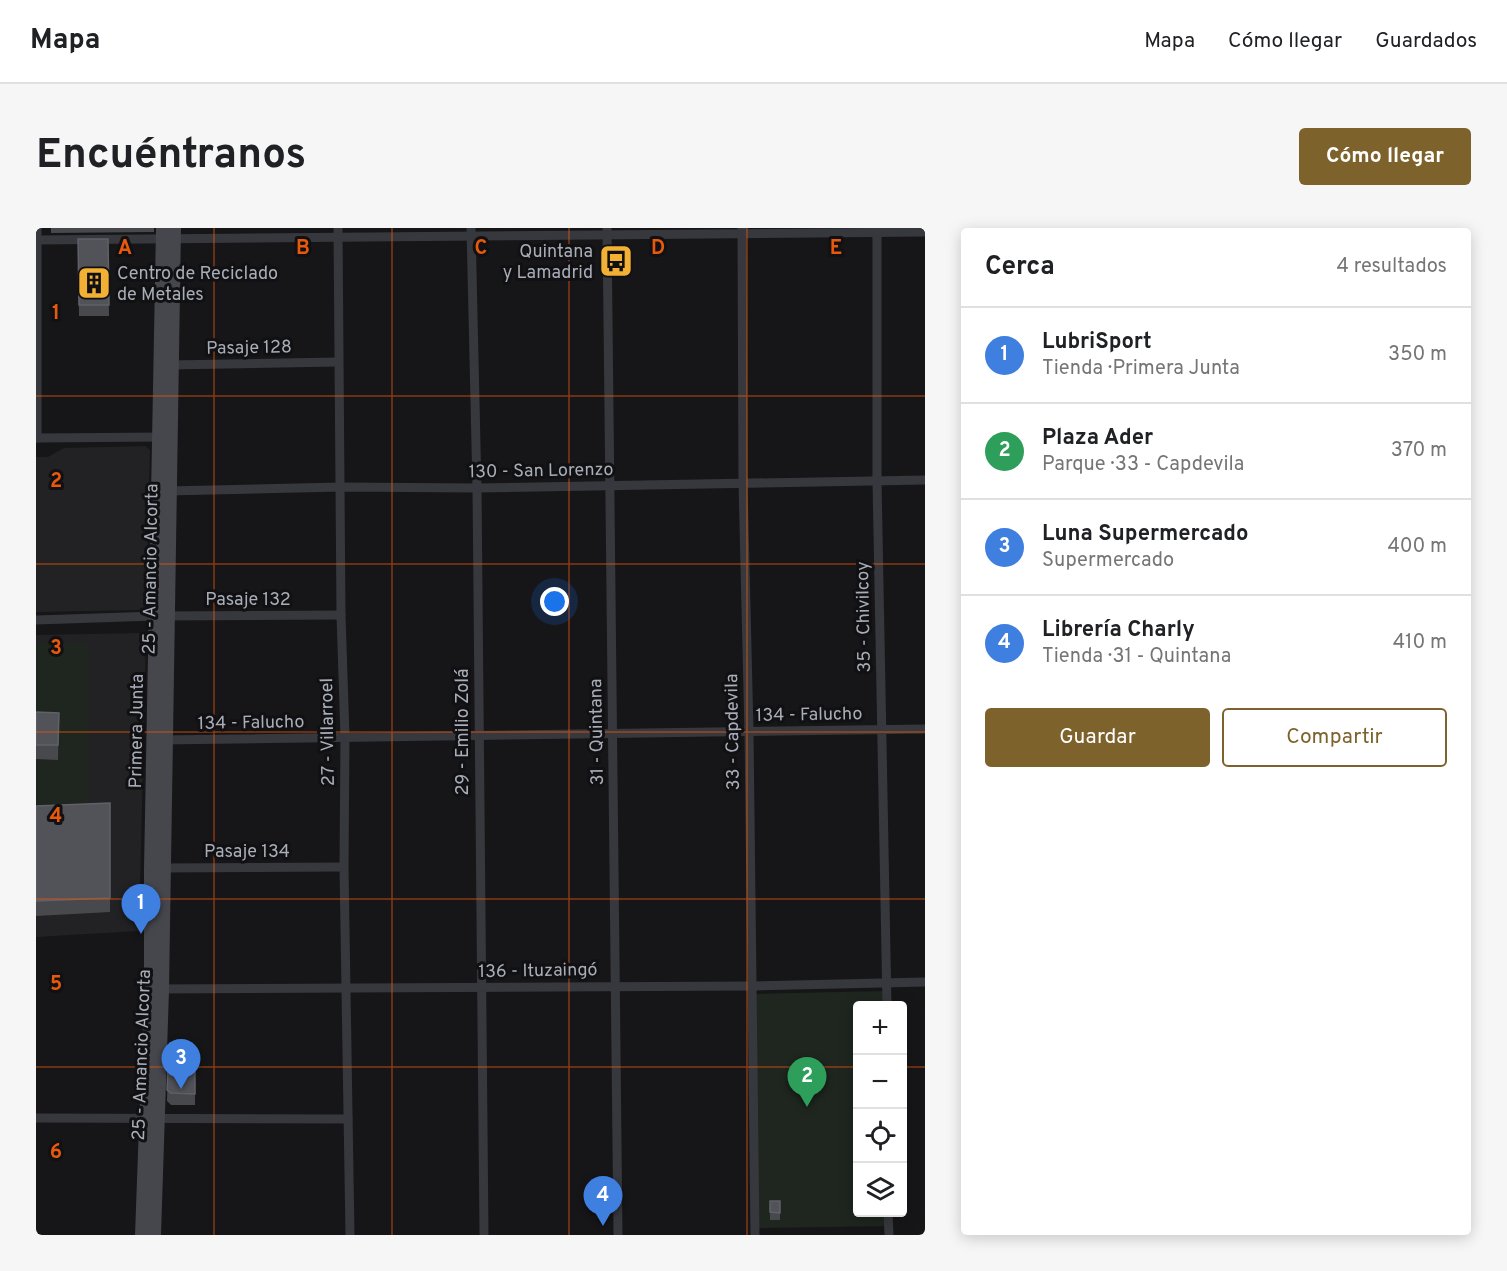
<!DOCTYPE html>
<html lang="es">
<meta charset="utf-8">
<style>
:root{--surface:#fff;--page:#f6f6f6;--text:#202124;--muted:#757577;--line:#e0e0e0;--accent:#7e622b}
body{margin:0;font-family:Overpass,sans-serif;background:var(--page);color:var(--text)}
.controls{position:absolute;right:18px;bottom:18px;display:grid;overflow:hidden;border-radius:6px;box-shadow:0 3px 15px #0003}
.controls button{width:54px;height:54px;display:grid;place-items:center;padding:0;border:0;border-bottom:2px solid var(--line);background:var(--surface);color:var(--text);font:30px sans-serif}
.you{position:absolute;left:519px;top:374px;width:21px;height:21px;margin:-15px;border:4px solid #fff;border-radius:50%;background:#1a73e8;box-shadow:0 0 0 9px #1a73e833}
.badge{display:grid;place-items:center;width:39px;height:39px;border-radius:50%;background:var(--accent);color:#fff;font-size:20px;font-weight:700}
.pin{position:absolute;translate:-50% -50px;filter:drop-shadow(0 2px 3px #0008)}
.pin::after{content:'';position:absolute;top:32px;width:21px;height:18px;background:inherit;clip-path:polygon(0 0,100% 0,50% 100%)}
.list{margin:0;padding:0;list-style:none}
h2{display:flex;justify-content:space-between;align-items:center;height:78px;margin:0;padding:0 24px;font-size:26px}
h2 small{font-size:20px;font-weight:400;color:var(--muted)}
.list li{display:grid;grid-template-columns:39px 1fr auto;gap:18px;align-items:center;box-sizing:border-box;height:96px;padding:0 24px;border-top:2px solid var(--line)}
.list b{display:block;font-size:22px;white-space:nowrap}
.list p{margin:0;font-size:20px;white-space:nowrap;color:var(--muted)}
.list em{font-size:20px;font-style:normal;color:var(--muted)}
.actions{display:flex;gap:12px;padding:18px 24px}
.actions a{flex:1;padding:14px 0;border:2px solid var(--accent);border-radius:6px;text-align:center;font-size:21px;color:var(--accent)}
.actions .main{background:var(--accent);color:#fff}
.icon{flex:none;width:33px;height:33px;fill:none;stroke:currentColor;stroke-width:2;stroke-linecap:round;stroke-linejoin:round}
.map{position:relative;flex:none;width:889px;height:1007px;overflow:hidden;border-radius:6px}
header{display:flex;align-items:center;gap:36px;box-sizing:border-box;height:84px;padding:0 30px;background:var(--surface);border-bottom:2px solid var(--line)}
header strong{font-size:28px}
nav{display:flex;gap:33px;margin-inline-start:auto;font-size:21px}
.intro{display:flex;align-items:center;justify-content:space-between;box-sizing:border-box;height:144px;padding:0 36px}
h1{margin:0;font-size:42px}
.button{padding:15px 27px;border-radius:6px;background:var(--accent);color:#fff;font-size:21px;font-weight:700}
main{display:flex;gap:36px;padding:0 36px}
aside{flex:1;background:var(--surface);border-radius:6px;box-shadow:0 3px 15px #0003}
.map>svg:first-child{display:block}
.built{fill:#222225}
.green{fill:#1e261f}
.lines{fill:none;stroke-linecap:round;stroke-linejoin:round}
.street{stroke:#37383d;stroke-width:9}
.secondary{stroke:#45474d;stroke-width:14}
.wall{fill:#47494d}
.building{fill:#525359;stroke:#5f6168;stroke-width:1.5}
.grid{fill:none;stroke:#e8590c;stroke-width:1.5;stroke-opacity:0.55}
.labels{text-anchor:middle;stroke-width:6;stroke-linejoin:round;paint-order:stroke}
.poi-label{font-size:18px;fill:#a8adb8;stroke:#111113;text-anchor:end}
.street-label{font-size:18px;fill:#a8adb8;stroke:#111113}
.grid-label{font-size:20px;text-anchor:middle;font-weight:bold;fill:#e8590c;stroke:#111113;stroke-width:6;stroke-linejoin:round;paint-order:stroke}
</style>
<header>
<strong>Mapa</strong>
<nav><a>Mapa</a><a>Cómo llegar</a><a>Guardados</a></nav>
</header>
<div class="intro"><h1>Encuéntranos</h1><a class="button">Cómo llegar</a></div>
<main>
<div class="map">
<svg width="889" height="1007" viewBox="0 0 889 1007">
<rect width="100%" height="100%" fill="#161618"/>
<g class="built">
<polygon points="109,218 114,222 110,378 106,382 0,384 0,229 12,229 28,220"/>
<polygon points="106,405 110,409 103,703 0,709 0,407"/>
</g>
<g class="green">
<polygon points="0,415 52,415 52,588 0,588 0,533 23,533 23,499 0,498"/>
<polygon points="848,763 848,777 822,778 822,984 852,985 852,998 723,1000 717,766"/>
</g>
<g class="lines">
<g class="street">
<polyline points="1,0 1,210"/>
<polyline points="302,0 305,387 309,509 308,639 314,1007"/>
<polyline points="435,0 441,260 448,1007"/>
<polyline points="571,0 582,1007"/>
<polyline points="706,0 707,255 713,504 719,1007"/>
<polyline points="841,0 841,252 851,778"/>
<polyline points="0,12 889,4"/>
<polyline points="133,137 302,134"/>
<polyline points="0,210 129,209"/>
<polyline points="131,263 305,259 441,260 889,252"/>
<polyline points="0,392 120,388 305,387"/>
<polyline points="126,512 889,501"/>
<polyline points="124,640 308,639"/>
<polyline points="121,761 716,758 889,754"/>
<polyline points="0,890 312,891"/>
<polyline points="852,984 853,1007"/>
</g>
<g class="secondary">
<polyline points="106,1007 115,761 115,641 127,0"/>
<polyline points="118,1007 126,762 138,0"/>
</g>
</g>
<g class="wall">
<polygon points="15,0 118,0 118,4 15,5"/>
<polygon points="42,11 72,11 73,88 43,88"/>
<polygon points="0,484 23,485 22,532 0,531"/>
<polygon points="74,575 74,684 0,688 0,578"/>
<polygon points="132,838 159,838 159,877 135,877 131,873"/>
<rect x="734" y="973" width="10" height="19"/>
</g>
<g class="building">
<polygon points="42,11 72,11 73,77 43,77"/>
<polygon points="0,484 23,485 22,517 0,517"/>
<polygon points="74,575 74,670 0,673 0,578"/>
<polygon points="132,838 159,838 159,866 135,865 131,862"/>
<polygon points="734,973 744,973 744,985 734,984"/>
</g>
<path class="grid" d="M 178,0 L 178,1007M 356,0 L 356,1007M 533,0 L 533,1007M 711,0 L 711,1007M 0,168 L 889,168M 0,336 L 889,336M 0,504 L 889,504M 0,671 L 889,671M 0,839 L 822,839M 866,839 L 889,839"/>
<defs>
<symbol id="bus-square" viewBox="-11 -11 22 22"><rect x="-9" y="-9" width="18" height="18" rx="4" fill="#f2b134" stroke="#111113"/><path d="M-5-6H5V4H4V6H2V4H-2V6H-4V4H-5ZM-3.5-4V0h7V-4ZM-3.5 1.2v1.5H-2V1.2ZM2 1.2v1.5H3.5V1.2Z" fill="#111"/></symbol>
<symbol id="building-square" viewBox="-11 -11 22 22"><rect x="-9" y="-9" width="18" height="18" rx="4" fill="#f2b134" stroke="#111113"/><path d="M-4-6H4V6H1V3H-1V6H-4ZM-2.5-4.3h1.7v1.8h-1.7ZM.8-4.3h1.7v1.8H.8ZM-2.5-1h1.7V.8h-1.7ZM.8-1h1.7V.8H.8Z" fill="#111"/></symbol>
</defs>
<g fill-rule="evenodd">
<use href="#bus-square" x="561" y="14" width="38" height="38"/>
<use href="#building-square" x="39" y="36" width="38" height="38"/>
</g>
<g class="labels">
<g class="poi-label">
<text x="557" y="29">Quintana<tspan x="557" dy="21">y Lamadrid</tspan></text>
<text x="81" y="51" text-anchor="start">Centro de Reciclado<tspan x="81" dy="21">de Metales</tspan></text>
</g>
<g class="street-label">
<text transform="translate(213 119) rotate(-1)" y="6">Pasaje 128</text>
<text transform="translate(505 242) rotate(-1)" y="6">130 - San Lorenzo</text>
<text transform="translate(114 341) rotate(-89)" y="6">25 - Amancio Alcorta</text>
<text x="212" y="377">Pasaje 132</text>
<text transform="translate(827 389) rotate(-91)" y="6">35 - Chivilcoy</text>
<text transform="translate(773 486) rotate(-1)" y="6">134 - Falucho</text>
<text transform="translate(215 494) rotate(-1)" y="6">134 - Falucho</text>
<text transform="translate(100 503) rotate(-89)" y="6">Primera Junta</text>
<text transform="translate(291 504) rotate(-91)" y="6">27 - Villarroel</text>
<text transform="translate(426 504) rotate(-90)" y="6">29 - Emilio Zolá</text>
<text transform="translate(560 504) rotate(-91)" y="6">31 - Quintana</text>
<text transform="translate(696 504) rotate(-91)" y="6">33 - Capdevila</text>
<text x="211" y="629">Pasaje 134</text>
<text transform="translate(502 742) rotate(-1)" y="6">136 - Ituzaingó</text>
<text transform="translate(105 827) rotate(-88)" y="6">25 - Amancio Alcorta</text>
</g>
</g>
<g class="grid-label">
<text x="89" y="26">A</text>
<text x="267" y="26">B</text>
<text x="445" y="26">C</text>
<text x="622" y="26">D</text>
<text x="800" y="26">E</text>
<text x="20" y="91">1</text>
<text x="20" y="259">2</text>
<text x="20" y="426">3</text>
<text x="20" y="594">4</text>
<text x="20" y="762">5</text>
<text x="20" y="930">6</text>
</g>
</svg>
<div class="controls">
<button>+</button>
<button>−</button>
<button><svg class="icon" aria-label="locate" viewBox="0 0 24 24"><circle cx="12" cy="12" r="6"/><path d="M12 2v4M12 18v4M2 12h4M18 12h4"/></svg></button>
<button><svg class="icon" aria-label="layers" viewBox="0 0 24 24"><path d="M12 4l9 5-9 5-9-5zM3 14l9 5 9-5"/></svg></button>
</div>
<div class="you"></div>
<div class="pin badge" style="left:105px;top:706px;background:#3f7fe0">1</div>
<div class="pin badge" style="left:771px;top:879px;background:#2e9e5b">2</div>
<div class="pin badge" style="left:145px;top:861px;background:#3f7fe0">3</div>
<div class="pin badge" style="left:567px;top:998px;background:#3f7fe0">4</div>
</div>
<aside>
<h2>Cerca<small>4 resultados</small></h2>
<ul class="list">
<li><span class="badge" style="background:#3f7fe0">1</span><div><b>LubriSport</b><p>Tienda · Primera Junta</p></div><em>350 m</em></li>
<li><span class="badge" style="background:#2e9e5b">2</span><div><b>Plaza Ader</b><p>Parque · 33 - Capdevila</p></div><em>370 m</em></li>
<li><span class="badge" style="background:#3f7fe0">3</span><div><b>Luna Supermercado</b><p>Supermercado</p></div><em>400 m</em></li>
<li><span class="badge" style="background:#3f7fe0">4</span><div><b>Librería Charly</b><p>Tienda · 31 - Quintana</p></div><em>410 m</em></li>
</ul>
<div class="actions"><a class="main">Guardar</a><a>Compartir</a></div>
</aside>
</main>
